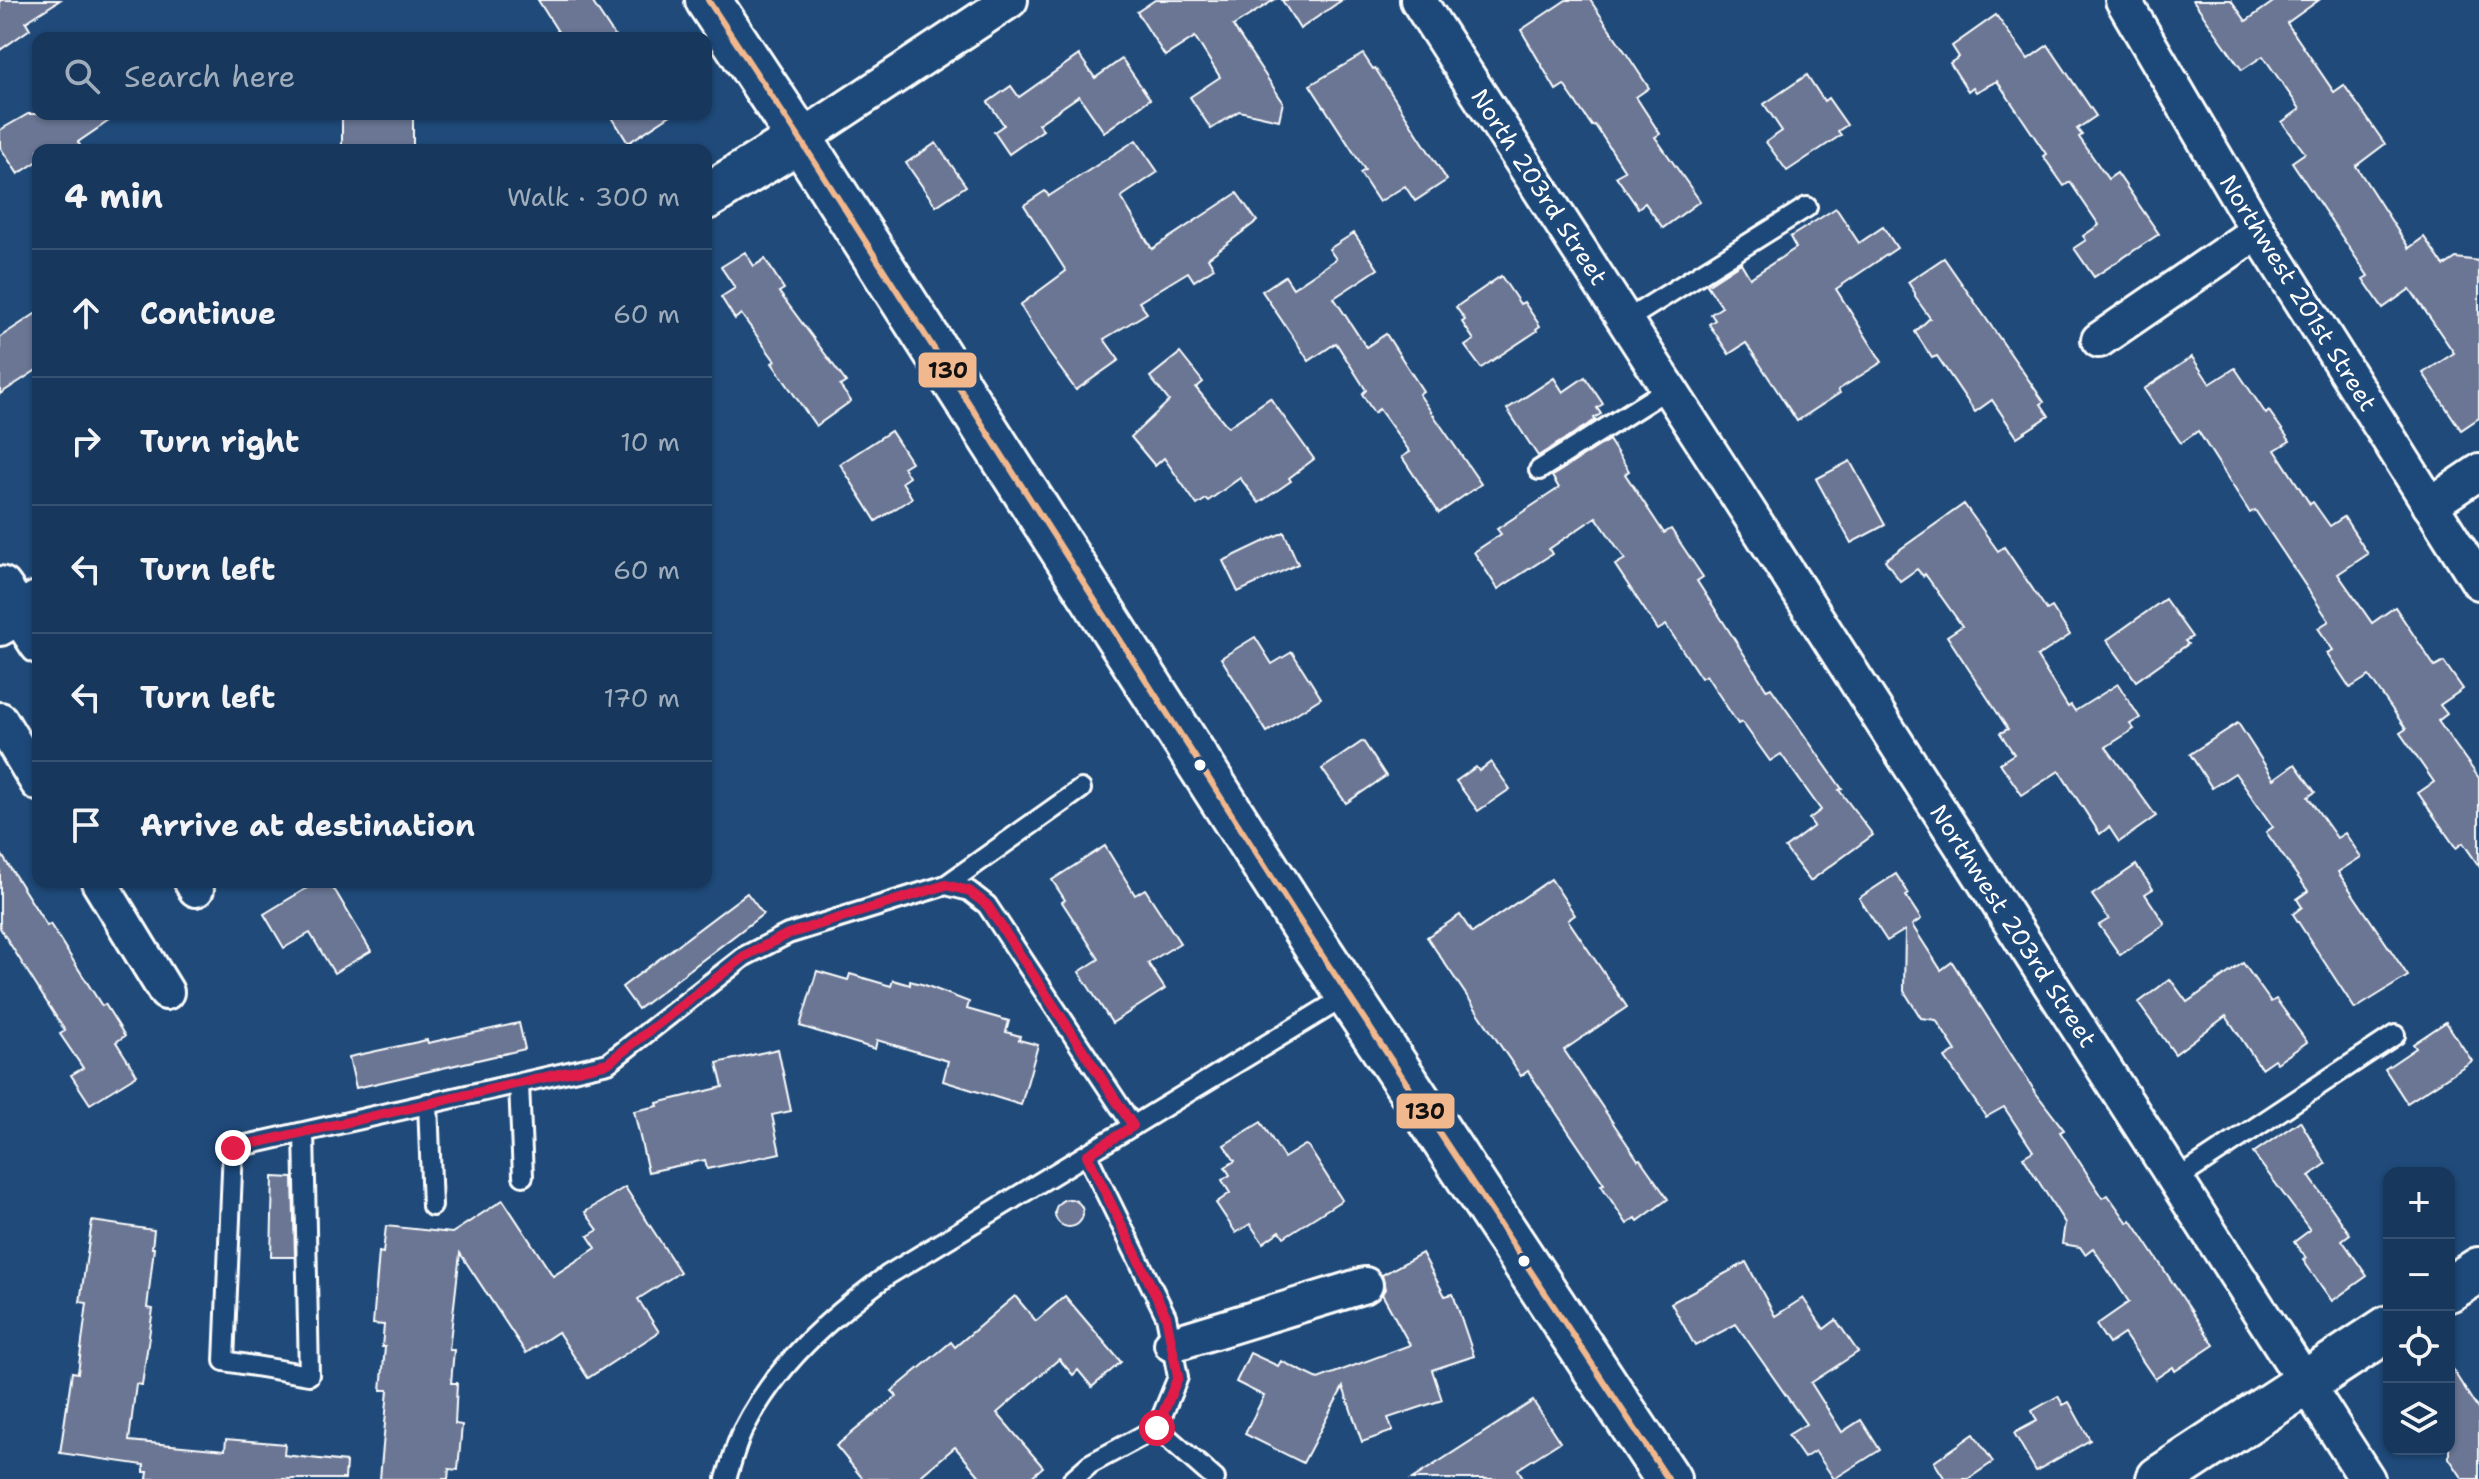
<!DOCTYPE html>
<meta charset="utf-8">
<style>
:root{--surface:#17385c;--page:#203f62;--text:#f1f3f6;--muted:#9eacbb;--line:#365272}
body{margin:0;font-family:"Shantell Sans",sans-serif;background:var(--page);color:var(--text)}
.controls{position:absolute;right:24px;bottom:24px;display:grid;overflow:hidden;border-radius:16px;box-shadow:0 2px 6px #0004}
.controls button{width:72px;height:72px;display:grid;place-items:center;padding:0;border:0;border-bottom:2px solid var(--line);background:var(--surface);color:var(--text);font:40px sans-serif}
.stop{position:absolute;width:24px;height:24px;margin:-18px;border:6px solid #e11d48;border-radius:50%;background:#fff}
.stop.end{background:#e11d48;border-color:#fff;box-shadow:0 2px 8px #0008}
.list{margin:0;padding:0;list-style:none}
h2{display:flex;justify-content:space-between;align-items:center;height:104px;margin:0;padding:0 32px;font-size:34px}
h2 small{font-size:26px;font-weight:400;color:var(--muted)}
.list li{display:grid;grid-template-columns:52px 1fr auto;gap:24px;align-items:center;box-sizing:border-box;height:128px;padding:0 32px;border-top:2px solid var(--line)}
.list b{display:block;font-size:30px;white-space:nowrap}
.list em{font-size:26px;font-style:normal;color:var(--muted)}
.icon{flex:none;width:44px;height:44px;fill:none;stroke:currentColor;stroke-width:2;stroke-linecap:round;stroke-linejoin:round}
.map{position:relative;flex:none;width:2479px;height:1479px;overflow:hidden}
.search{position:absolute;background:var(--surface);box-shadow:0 2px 6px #0004;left:32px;top:32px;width:680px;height:88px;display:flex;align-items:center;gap:20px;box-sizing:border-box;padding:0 28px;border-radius:16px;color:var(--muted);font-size:30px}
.panel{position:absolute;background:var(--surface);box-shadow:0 2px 6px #0004;left:32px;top:144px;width:680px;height:744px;border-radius:16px}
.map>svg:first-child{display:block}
.building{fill:#6b7694;stroke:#fff;stroke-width:2}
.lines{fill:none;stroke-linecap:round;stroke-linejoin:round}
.service-casing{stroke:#fff;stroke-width:24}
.minor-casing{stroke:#fff;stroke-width:40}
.tertiary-casing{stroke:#fff;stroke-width:50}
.service{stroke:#1f4a7a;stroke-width:18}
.minor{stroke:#1f4a7a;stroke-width:34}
.tertiary{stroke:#1f4a7a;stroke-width:44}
.bus-1-casing{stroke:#1f4a7a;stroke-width:12}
.bus-1{stroke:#f1b78d;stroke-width:6}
.route{stroke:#e11d48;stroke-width:10}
.bus-dot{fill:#fff;stroke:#1f4a7a;stroke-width:3}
.labels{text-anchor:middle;stroke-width:7;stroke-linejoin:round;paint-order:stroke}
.street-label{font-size:24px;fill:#fff;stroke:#1f4a7a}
.line-badge{stroke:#1f4a7a;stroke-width:3}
.pale-badge-label{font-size:22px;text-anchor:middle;font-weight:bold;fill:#111}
</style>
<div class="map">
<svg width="2479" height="1479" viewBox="0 0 2479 1479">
<rect width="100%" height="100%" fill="#1f4a7a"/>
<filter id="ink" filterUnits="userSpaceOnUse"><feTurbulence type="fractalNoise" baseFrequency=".0125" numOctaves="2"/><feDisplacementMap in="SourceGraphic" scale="16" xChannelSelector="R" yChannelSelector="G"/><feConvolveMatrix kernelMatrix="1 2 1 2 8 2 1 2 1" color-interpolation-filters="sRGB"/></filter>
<g filter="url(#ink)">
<g class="building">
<polygon points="0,0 60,0 26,22 30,29 0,50"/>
<polygon points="538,0 591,0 616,38 562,38"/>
<polygon points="1155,0 1274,0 1233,26 1283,102 1279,120 1239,111 1211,129 1190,97 1220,77 1195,37 1165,56 1137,12"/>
<polygon points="1282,0 1342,0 1300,29"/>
<polygon points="1566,0 1590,0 1630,59 1649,88 1636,97 1660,134 1655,137 1700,201 1663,228 1645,203 1638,208 1616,176 1625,171 1595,125 1592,126 1564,85 1556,90 1521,30"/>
<polygon points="2193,0 2231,0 2246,21 2276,0 2319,0 2287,23 2334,92 2344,85 2385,144 2356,166 2409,248 2424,237 2444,266 2456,258 2479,261 2479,418 2461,430 2423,373 2454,353 2410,289 2383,308 2363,279 2368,276 2292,162 2305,153 2282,122 2300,109 2263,56 2242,70"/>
<polygon points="1996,15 2028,59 2048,45 2096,116 2077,129 2082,135 2079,137 2108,179 2117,173 2159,234 2094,277 2074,248 2086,240 2083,236 2099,225 2070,182 2064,186 2043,156 2046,154 1997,81 1976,92 1973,87 1968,91 1950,63 1959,57 1952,46"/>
<polygon points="1363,54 1373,69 1375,68 1447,180 1415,201 1405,186 1379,202 1360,173 1365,170 1310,85"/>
<polygon points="1079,55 1095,78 1122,59 1150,99 1104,132 1079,96 1038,124 1043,130 1009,154 994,132 1004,125 988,102 1011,86 1019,97"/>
<polygon points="1807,75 1824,101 1828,98 1847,125 1838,131 1841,135 1787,171 1766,142 1782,131 1764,104"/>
<polygon points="28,114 119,114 78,142 83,150 38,150 38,161 18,174 0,147 0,130"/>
<rect x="342" y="114" width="71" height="36"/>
<polygon points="610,114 672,114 628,143"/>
<polygon points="1136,140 1158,172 1121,197 1152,249 1237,193 1257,221 1208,258 1214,268 1194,281 1188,272 1139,302 1147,313 1104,339 1119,360 1076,390 1049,353 1020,305 1066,271 1024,205 1045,191 1049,196"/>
<polygon points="936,143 966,186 936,206 906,163"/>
<polygon points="1836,208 1859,243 1883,227 1897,248 1836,289 1882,362 1838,390 1840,393 1797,421 1746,343 1729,354 1709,324 1715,320 1711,314 1722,307 1707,285 1741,263 1750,278 1796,248 1790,237"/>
<polygon points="1354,233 1378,269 1334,298 1366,347 1386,334 1423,391 1419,394 1481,484 1439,513 1402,457 1410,452 1379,409 1374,413 1362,394 1366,390 1336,343 1309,361 1262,291 1285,276 1293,288 1336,259 1329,249"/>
<polygon points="745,252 754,266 765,259 784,289 779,292 846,382 840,386 851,401 816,426 772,363 775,361 741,314 735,319 721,297 735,288 721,267"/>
<polygon points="1944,258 2044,402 2041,404 2049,416 2017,437 1992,400 1975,412 1937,356 1932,358 1915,332 1930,318 1915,297 1915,293 1908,282"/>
<polygon points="1501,276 1520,304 1524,302 1540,326 1536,329 1537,331 1481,368 1465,346 1474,340 1462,322 1465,320 1456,307"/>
<polygon points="38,312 38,369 0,394 0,337"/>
<polygon points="1180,353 1203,382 1196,388 1228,427 1270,398 1314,459 1289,478 1291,481 1259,503 1240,478 1208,501 1206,499 1197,505 1164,458 1155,466 1131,437 1169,401 1150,377"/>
<polygon points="2192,357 2210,384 2235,368 2266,414 2269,411 2290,441 2275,450 2310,504 2313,502 2330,526 2344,517 2368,554 2338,574 2372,623 2395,607 2435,667 2444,662 2463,689 2440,705 2447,714 2438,721 2479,778 2479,866 2463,843 2456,848 2418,793 2434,782 2400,733 2406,729 2369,676 2350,688 2327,653 2333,650 2318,628 2329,621 2255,510 2250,513 2198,431 2181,443 2144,389"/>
<polygon points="1585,377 1603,404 1597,408 1601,414 1594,418 1595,420 1538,456 1507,409 1554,378 1563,392"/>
<polygon points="891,431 911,462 903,467 909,477 902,482 912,498 876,521 840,464"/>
<polygon points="1609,440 1629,471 1625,474 1664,533 1671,529 1703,577 1697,581 1767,690 1771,688 1842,789 1839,790 1873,835 1810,881 1785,848 1814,826 1809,819 1821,810 1781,754 1770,761 1742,722 1738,724 1706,675 1701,678 1666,625 1658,630 1615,565 1625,559 1596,517 1549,549 1552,554 1498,589 1474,552 1501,534 1497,529 1559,488 1552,476"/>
<polygon points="1850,461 1885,525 1851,543 1816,479"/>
<polygon points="1964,504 1998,551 2004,547 2047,610 2052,607 2070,635 2037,657 2068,707 2071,705 2075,711 2118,684 2140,718 2130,724 2134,729 2106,747 2156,816 2119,842 2109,827 2100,834 2059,771 2022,795 2000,763 2014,754 2000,733 2008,729 1947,636 1962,626 1925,574 1923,576 1917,569 1900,581 1885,560"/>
<polygon points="1284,532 1298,564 1238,592 1223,561"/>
<polygon points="2165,599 2192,637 2185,641 2188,644 2136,681 2107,640"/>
<polygon points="1255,637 1272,664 1292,652 1321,698 1267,732 1221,658"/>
<polygon points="2238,723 2274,779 2295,764 2315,792 2308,797 2337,838 2345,833 2361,857 2338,872 2408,976 2355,1009 2293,914 2302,907 2297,899 2308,891 2266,832 2273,827 2235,773 2212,788 2190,754"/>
<polygon points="1363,741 1386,776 1346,803 1322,769"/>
<polygon points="1491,762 1510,789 1478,811 1456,781 1476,767 1479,771"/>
<polygon points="1105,846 1135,895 1145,889 1180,943 1148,963 1165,989 1112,1023 1079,972 1099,959 1062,902 1065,900 1052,880"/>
<polygon points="0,852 47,926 50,924 102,1006 105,1004 125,1036 116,1042 137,1075 90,1104 71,1075 83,1068 60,1034 65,1031 0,928"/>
<polygon points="2136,865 2153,889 2145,894 2165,924 2120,955 2099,925 2109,919 2092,895"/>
<polygon points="1896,874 1909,894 1906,896 1921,919 1912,925 1941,970 1952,962 2036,1093 2064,1130 2060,1132 2103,1198 2108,1195 2128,1223 2131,1220 2214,1345 2175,1371 2173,1367 2155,1379 2124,1334 2109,1344 2096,1325 2129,1302 2093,1248 2085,1254 2080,1247 2062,1244 2065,1223 2023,1157 2033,1151 2004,1107 1986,1117 1945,1058 1956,1051 1936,1020 1921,1018 1904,991 1905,930 1887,941 1859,898"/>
<polygon points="1551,879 1575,915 1568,920 1627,1007 1564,1050 1638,1160 1640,1159 1668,1199 1638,1221 1636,1218 1627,1224 1601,1185 1604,1184 1528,1071 1521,1076 1427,937 1460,915 1472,933"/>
<polygon points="317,882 327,882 336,892 371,951 334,973 310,933 284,948 264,914"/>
<polygon points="747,893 763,914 638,1009 622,987"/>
<polygon points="2243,963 2271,1002 2276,999 2307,1042 2277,1063 2274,1059 2261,1068 2226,1016 2175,1054 2138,1003 2170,979 2187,1002"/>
<polygon points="817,971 848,980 850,974 891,986 893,980 910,985 910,981 925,985 969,1002 967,1009 1009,1021 1006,1032 1020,1036 1019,1040 1038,1045 1021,1105 943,1081 948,1061 877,1040 875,1049 800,1026"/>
<polygon points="2446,1022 2472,1061 2407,1103 2385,1069 2416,1048 2413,1044"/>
<polygon points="519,1023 525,1049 356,1088 349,1057 427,1040 428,1043"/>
<polygon points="778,1049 791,1111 772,1115 780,1153 707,1169 705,1160 648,1172 634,1111 658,1106 657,1103 723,1087 717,1063"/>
<polygon points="2300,1121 2326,1164 2309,1176 2350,1234 2342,1240 2367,1276 2332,1301 2303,1260 2306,1258 2294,1242 2310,1230 2253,1153"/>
<polygon points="1261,1122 1284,1158 1305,1145 1308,1146 1342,1200 1284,1237 1280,1231 1263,1243 1250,1224 1236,1233 1216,1203 1230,1193 1222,1180 1230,1175 1225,1167 1235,1161 1224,1145"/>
<polygon points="273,1177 293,1178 295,1257 271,1257"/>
<polygon points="625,1187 680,1272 638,1299 659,1332 588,1378 558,1332 526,1353 460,1253 449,1350 454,1350 451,1383 457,1383 455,1424 462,1425 458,1470 449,1469 448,1479 380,1479 388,1390 381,1390 385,1347 382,1347 384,1325 373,1324 379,1252 383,1253 386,1226 452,1233 503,1200 553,1276 596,1248 588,1236 598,1230 585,1212"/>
<circle cx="1069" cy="1213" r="14"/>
<polygon points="92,1221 154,1230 152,1248 154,1248 147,1308 153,1309 142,1385 136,1384 129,1441 225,1450 226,1439 285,1444 284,1455 346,1462 345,1479 147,1479 148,1472 144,1472 144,1465 60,1453 72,1372 78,1373 87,1303 80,1302"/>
<polygon points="1422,1253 1445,1296 1453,1294 1474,1356 1432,1370 1442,1400 1388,1418 1393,1431 1362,1442 1343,1387 1303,1463 1245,1434 1264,1396 1236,1382 1250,1353 1278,1366 1281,1361 1318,1379 1410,1345 1382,1294 1385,1289 1382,1275"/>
<polygon points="1746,1262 1775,1316 1803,1298 1824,1329 1836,1320 1858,1352 1811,1383 1842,1432 1861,1420 1880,1450 1834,1479 1815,1451 1804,1458 1788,1435 1806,1424 1736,1324 1695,1346 1671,1303"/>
<polygon points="1015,1296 1036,1321 1065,1296 1121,1362 1092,1387 1078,1370 1073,1375 1059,1359 997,1413 1043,1467 1029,1479 982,1479 955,1447 917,1479 863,1479 836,1446 897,1396 892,1391 951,1342 955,1347"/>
<polygon points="2449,1364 2479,1411 2479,1479 2463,1479 2449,1458"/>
<polygon points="2058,1396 2063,1405 2069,1402 2090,1440 2036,1471 2014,1433 2037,1421 2032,1411"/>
<polygon points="1533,1401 1560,1442 1518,1469 1524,1479 1412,1479"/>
<polygon points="1974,1434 1993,1462 1968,1479 1945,1479 1934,1462"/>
</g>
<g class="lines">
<defs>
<g id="service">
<polyline points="1625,321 1807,207"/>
<polyline points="1539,470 1669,388"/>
<polyline points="946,885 1081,789"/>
<polyline points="519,1084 523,1176"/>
<polyline points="428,1103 432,1206"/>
<polyline points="304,1132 309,1375 224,1361 233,1148 608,1063 745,956 788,934 946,885 969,891 987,905 1133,1126"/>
<polyline points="2176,1180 2395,1035"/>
<polyline points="1157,1428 1215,1479"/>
<path d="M 726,1479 C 731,1464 735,1447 742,1432 C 776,1364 828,1319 888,1275 L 1348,995"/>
<polyline points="1073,1479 1090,1464 1157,1428 1178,1377 1166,1316 1087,1155"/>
</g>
<g id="minor">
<polyline points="1418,0 1726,477 2367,1479"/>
<polyline points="2123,0 2258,231 2479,582"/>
<polyline points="800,139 1010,0"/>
<polyline points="2099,340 2258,231"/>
<polyline points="2430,505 2479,472"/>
<polyline points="0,628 19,617 38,646"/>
<polyline points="0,720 38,783"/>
<polyline points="99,882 166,992"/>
<polyline points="192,882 196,889"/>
<polyline points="1172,1344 1365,1285"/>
</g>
<g id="tertiary">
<polyline points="708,0 800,139 1314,943 1668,1479"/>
<polyline points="706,197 800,139"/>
<polyline points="0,589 19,617 38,604"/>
<polyline points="2449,1289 2479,1270"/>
<polyline points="2159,1479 2389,1328"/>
</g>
</defs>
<use href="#service" class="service-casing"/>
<use href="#minor" class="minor-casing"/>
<use href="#tertiary" class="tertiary-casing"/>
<use href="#service" class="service"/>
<use href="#minor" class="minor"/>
<use href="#tertiary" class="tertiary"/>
<defs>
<polyline id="bus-1" points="708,0 800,139 1314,943 1668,1479"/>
</defs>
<use href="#bus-1" class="bus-1-casing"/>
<use href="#bus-1" class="bus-1"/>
</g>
</g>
<g class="lines" filter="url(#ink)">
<polyline class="route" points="233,1148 608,1063 745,956 788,934 946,885 969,891 987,905 1133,1126 1087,1155 1166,1316 1178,1377 1157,1428"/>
</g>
<g class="bus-dot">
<circle cx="1200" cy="765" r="7"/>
<circle cx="1524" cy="1261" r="7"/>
</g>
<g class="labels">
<g class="street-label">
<text transform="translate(1539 187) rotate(57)" y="8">North 203rd Street</text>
<text transform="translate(2298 293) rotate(58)" y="8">Northwest 201st Street</text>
<text transform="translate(2013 926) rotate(57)" y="8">Northwest 203rd Street</text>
</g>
</g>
<g class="line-badge">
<rect x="917" y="351" width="61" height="38" rx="8" fill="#f1b78d"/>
<rect x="1395" y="1092" width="61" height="38" rx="8" fill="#f1b78d"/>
</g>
<g class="pale-badge-label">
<text x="948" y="378">130</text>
<text x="1425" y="1119">130</text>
</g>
</svg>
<div class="controls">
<button>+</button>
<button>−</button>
<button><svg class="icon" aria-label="locate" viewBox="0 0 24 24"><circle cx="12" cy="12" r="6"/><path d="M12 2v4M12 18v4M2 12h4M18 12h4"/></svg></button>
<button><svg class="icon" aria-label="layers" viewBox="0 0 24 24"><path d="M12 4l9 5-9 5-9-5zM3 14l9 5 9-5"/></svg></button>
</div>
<div class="stop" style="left:1157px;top:1428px"></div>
<div class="stop end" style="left:233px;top:1148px"></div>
<div class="search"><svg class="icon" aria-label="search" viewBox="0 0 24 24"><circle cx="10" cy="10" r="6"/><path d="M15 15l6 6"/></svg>Search here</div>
<section class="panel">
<h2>4 min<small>Walk · 300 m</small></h2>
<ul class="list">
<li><svg class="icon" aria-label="ahead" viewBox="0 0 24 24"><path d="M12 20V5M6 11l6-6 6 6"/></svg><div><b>Continue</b></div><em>60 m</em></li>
<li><svg class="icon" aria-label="right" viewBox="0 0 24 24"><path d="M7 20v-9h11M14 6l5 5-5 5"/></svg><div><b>Turn right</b></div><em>10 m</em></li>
<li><svg class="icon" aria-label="left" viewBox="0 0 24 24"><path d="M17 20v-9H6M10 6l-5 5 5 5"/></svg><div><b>Turn left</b></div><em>60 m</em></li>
<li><svg class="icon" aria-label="left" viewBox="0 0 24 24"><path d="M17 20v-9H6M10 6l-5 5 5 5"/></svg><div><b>Turn left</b></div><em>170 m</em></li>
<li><svg class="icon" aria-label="arrive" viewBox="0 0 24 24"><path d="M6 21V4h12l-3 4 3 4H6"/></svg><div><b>Arrive at destination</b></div></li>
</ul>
</section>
</div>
